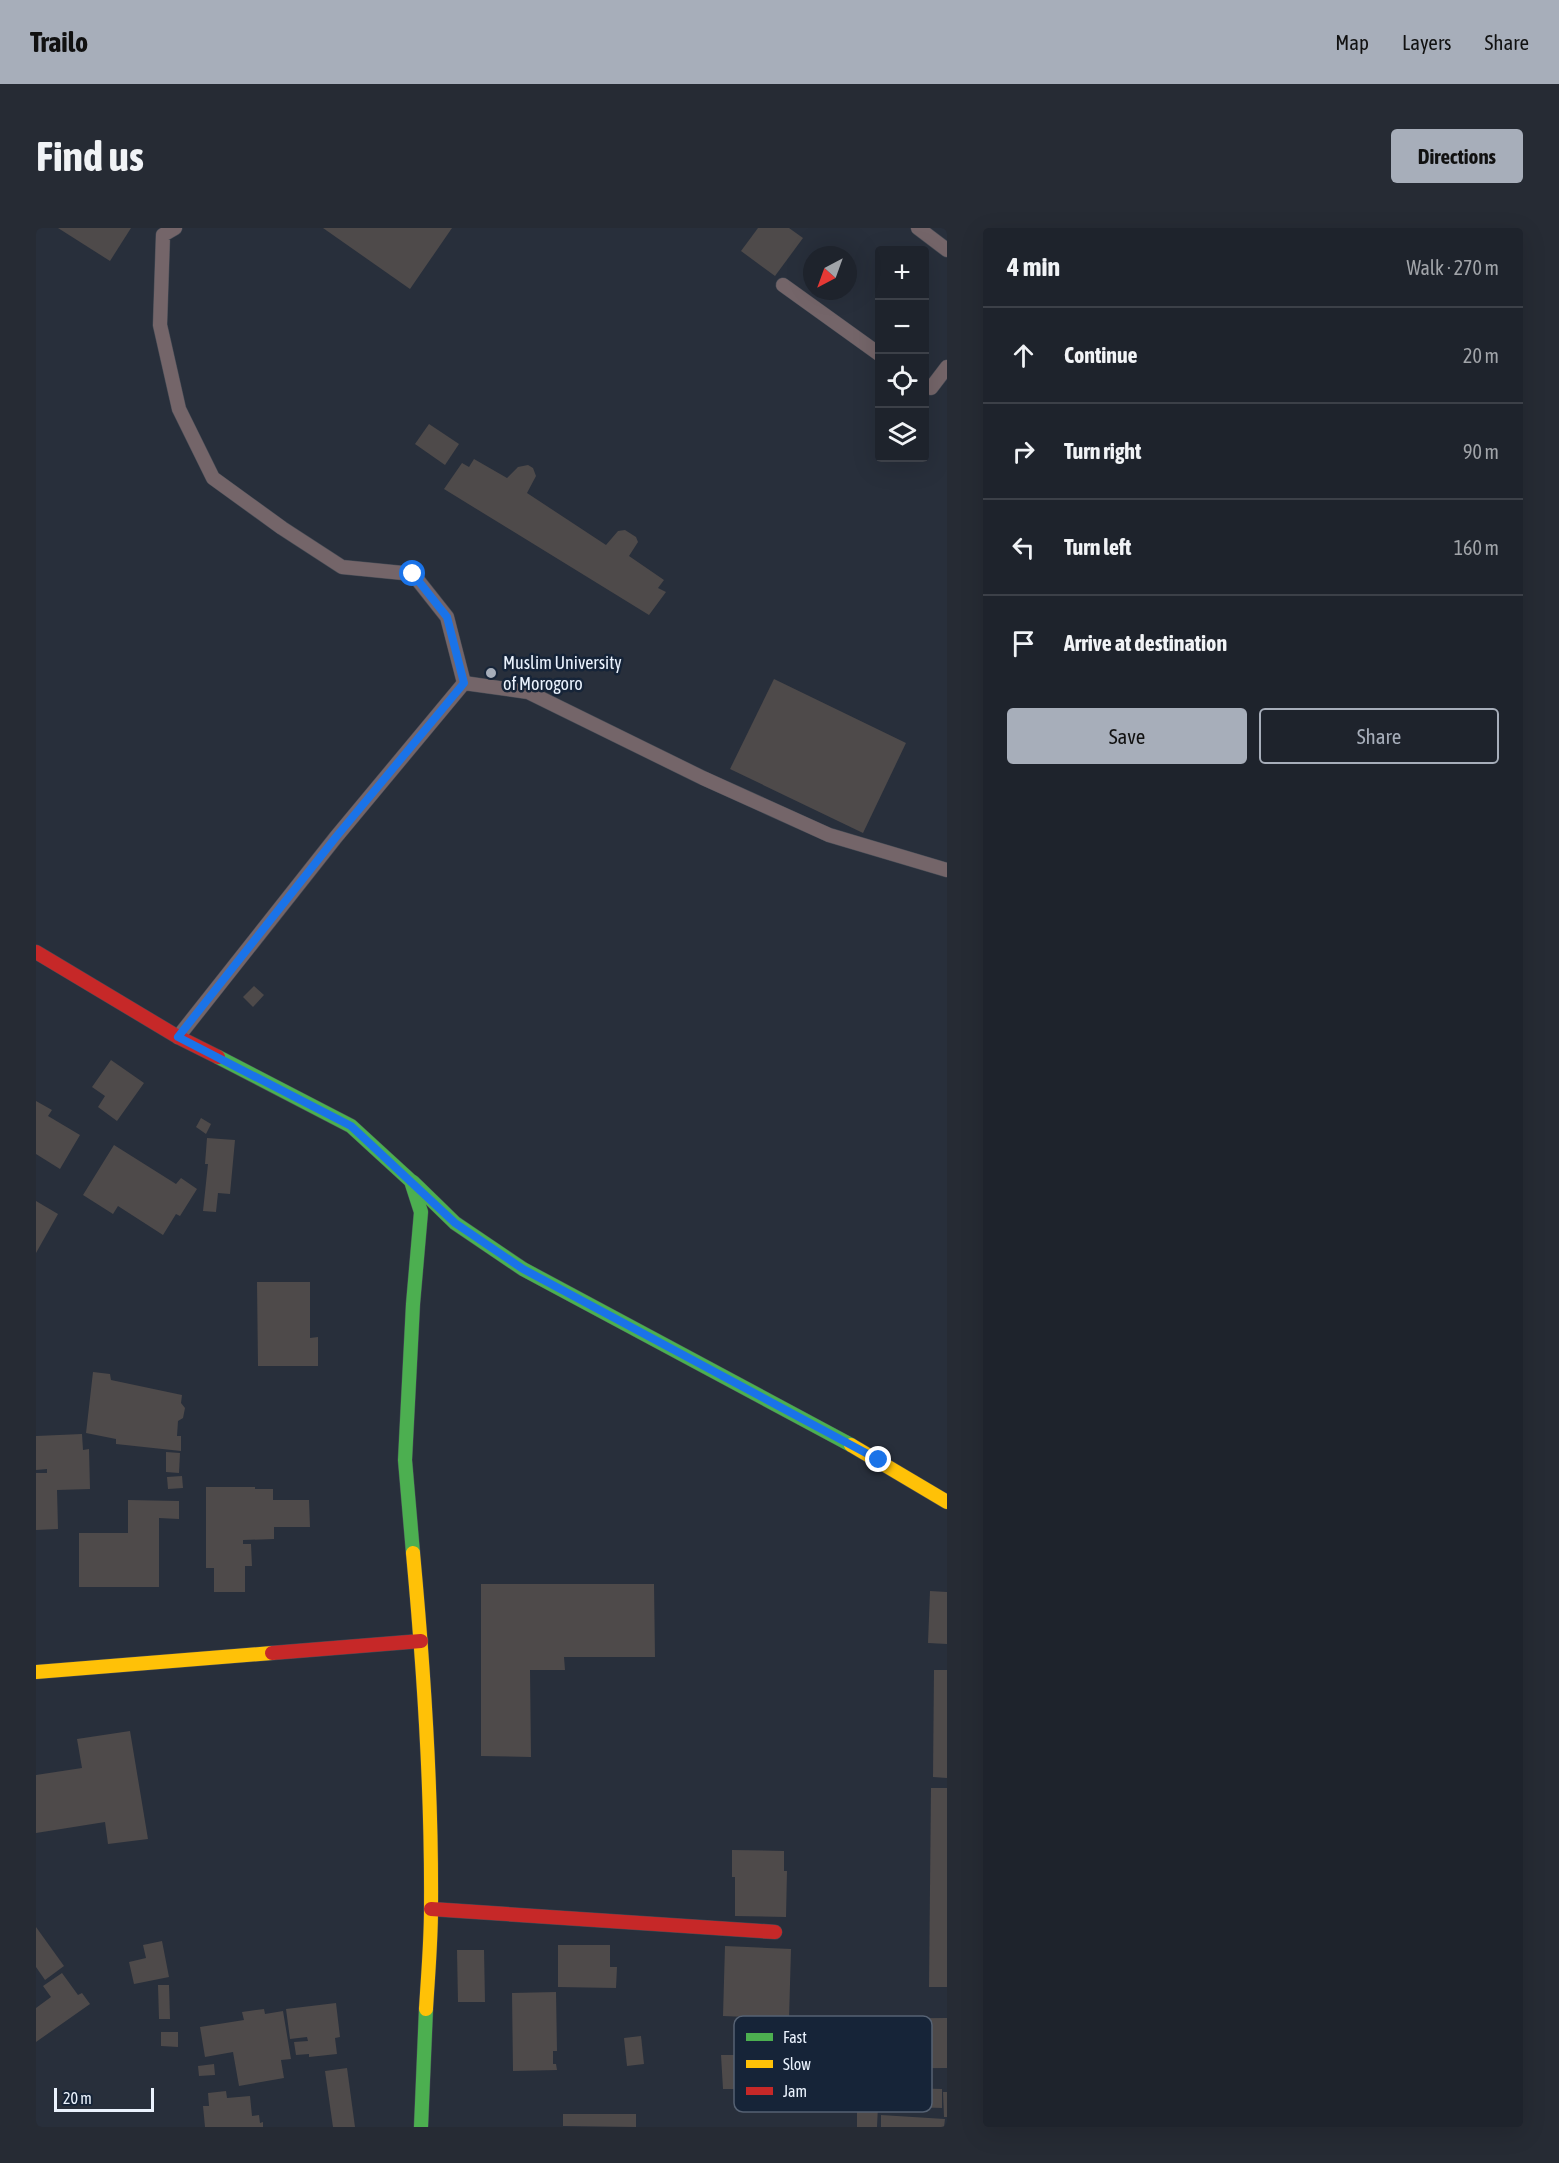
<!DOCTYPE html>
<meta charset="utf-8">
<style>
:root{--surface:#1e232c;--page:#262b34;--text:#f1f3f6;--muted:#a1a4a9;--line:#3c4048;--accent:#a7aeba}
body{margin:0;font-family:"Asap Condensed",sans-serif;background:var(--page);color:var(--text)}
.controls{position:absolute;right:18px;top:18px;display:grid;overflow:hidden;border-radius:6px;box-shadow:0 6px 24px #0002}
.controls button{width:54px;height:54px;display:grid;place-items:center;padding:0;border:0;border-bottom:2px solid var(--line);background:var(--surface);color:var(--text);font:30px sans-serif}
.compass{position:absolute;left:767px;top:18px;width:54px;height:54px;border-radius:50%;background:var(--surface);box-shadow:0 6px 24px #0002;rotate:221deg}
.scale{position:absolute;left:18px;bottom:15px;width:100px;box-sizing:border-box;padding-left:6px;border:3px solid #ebf3fe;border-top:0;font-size:16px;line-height:21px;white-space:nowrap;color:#ebf3fe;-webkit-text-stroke:4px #162438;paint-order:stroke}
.stop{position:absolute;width:18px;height:18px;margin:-14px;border:4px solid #1a73e8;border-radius:50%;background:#fff}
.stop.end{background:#1a73e8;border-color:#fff;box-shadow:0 2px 6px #0008}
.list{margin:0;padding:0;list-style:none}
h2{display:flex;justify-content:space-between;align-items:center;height:78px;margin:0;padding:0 24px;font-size:26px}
h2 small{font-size:20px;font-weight:400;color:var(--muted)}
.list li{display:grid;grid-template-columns:39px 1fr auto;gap:18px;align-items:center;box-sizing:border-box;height:96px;padding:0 24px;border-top:2px solid var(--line)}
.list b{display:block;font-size:22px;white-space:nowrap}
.list em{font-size:20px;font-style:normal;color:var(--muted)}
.actions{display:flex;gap:12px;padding:18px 24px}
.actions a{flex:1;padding:14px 0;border:2px solid var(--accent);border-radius:6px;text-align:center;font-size:21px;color:var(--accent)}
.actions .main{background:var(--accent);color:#111}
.icon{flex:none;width:33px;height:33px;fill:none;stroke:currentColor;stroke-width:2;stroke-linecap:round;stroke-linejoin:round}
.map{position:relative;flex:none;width:911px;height:1899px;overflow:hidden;border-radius:6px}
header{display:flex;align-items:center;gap:36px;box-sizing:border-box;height:84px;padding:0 30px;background:var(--accent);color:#111}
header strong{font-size:28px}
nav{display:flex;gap:33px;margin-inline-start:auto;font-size:21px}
.intro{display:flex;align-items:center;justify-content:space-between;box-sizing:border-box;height:144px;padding:0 36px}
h1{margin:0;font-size:42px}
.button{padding:15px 27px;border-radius:6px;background:var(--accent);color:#111;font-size:21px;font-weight:700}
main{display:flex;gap:36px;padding:0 36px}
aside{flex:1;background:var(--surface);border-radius:6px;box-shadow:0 6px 24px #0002}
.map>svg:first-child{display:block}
.building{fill:#4e4a4a}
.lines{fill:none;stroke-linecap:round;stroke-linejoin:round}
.lane-casing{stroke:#454b55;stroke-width:15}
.fast-casing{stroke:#454b55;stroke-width:15}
.slow-casing{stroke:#454b55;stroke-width:15}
.jam-casing{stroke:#454b55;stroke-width:15}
.lane{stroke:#746569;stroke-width:14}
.fast{stroke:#4caf50;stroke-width:14}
.slow{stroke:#ffc107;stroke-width:14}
.jam{stroke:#c62828;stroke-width:14}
.route{stroke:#1a73e8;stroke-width:8}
.poi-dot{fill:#a7aeba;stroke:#162438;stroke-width:2}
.labels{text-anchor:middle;stroke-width:5;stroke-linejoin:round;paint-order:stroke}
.poi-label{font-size:18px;fill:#ebf3fe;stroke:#162438;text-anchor:start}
.key{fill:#162438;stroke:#566273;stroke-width:1.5}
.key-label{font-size:16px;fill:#ebf3fe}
</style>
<header>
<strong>Trailo</strong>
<nav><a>Map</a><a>Layers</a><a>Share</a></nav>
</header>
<div class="intro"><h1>Find us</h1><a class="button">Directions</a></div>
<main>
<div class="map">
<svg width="911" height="1899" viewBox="0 0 911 1899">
<rect width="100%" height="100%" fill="#282f3b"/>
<g class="building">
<polygon points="22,0 95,0 74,33"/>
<polygon points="287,0 416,0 374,61"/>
<polygon points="722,0 753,0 767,10 739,48 705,23"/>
<polygon points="393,196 423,216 409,237 379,216"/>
<polygon points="438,231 471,250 482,239 492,237 497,240 500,248 491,265 570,317 582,303 589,302 600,309 602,314 593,328 628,352 622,360 630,364 613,387 408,261 426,235 433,239"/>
<polygon points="738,451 870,515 827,605 694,541"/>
<polygon points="218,758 228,767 217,779 207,769"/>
<polygon points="75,832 108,855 81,893 62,879 69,868 56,859"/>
<polygon points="0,873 16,882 12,888 44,907 24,941 0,926"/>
<polygon points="165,890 175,896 170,906 160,899"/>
<polygon points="171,910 199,912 194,966 182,965 180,984 167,983 172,936 169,936"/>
<polygon points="78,917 140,956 145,950 161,961 144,988 140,986 127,1007 82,978 77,986 47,967"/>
<polygon points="0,973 22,986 0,1025"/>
<polygon points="221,1054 274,1054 274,1110 282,1109 282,1138 222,1138"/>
<polygon points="57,1144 74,1146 75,1152 146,1167 145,1175 149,1180 147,1190 142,1193 141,1208 145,1208 145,1223 80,1216 80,1211 50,1205"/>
<polygon points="46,1206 47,1222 53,1221 54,1261 21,1262 22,1301 0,1302 0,1245 11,1245 11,1241 0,1242 0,1208"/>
<polygon points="130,1224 144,1225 143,1245 130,1244"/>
<polygon points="146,1248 147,1260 132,1261 131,1249"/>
<polygon points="170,1259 219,1259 219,1261 237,1261 237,1272 273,1272 274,1299 238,1299 238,1311 207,1312 207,1316 215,1316 216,1338 209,1338 209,1364 178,1364 178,1340 170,1340"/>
<polygon points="92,1272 143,1273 143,1291 123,1290 123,1359 43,1359 43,1305 92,1305"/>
<polygon points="445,1356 618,1356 619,1429 528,1429 529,1442 494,1442 495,1529 445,1528"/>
<polygon points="894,1363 911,1364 911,1416 892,1415"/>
<polygon points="898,1442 911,1442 911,1550 897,1549"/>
<polygon points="94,1503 112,1611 72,1616 69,1594 0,1605 0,1547 46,1540 41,1511"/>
<polygon points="895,1560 911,1560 911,1759 893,1759"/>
<polygon points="696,1622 748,1623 748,1643 751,1643 750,1689 699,1688 699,1649 696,1649"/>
<polygon points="0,1699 28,1738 9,1752 0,1739"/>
<polygon points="126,1713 133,1749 98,1756 93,1734 110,1730 107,1717"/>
<polygon points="522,1717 574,1717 574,1739 581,1739 580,1760 522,1759"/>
<polygon points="689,1718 755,1721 753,1791 687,1788"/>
<polygon points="421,1722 448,1722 449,1774 422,1774"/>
<polygon points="26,1745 42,1767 46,1765 54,1776 0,1814 0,1780 15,1769 7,1758"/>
<polygon points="122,1757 133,1757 134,1791 123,1791"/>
<polygon points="520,1764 521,1823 517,1823 517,1836 520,1836 521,1842 477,1843 476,1765"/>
<polygon points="300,1775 304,1809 299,1810 301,1826 273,1829 273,1826 260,1827 258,1814 272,1813 271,1809 254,1811 250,1781"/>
<polygon points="228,1781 229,1786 247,1783 255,1831 245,1832 248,1850 203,1858 197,1824 169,1829 164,1799 208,1792 206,1784"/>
<polygon points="911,1790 911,1840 791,1841 791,1835 788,1835 788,1856 743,1857 743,1835 737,1835 736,1802 792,1801 792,1791"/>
<polygon points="125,1804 142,1804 142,1819 125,1818"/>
<polygon points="605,1808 608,1836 591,1838 588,1810"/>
<polygon points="685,1827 708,1827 707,1844 711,1844 711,1861 687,1861"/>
<polygon points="178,1836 179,1847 163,1848 162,1838"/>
<polygon points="311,1840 319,1899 297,1899 289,1843"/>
<polygon points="840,1859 906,1861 906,1880 842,1878 841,1899 821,1899 821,1863 840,1864"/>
<polygon points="190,1863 191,1870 214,1868 216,1888 223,1887 224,1895 227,1894 227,1899 169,1899 167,1878 173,1878 172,1865"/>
<polygon points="907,1864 911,1864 911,1889 908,1889"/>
<polygon points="527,1886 600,1886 600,1899 527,1898"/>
<polygon points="845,1887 909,1891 908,1899 845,1899"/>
</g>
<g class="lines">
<defs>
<g id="lane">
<polyline points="139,0 127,7 124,97 143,181 177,250 246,300 306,339 377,346 411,389 428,455"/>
<polyline points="882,0 911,22"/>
<polyline points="747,57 843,126"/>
<polyline points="888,156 895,160 911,139"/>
<polyline points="142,809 300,609 428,455 492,464 667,550 793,607 911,642"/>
</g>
<g id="fast">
<polyline points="182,829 315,898 375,953 385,984 377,1076 369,1232 377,1325"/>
<polyline points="377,954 419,995 487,1041 815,1217"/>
<polyline points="385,1899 390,1781"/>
</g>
<g id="slow">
<polyline points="815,1217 911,1274"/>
<path d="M 377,1325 C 388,1443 396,1562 395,1681 C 395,1714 392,1747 390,1781"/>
<polyline points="0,1444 236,1425"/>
</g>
<g id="jam">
<polyline points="0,724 142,809 182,829"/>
<polyline points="236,1425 385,1413"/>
<polyline points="395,1681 739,1704"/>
</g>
</defs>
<use href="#lane" class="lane-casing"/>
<use href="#fast" class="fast-casing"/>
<use href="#slow" class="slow-casing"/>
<use href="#jam" class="jam-casing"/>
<use href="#lane" class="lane"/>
<use href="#fast" class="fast"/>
<use href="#slow" class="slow"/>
<use href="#jam" class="jam"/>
</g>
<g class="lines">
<polyline class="route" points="377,346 411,389 428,455 300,609 142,809 315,898 419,995 487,1041 843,1232"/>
</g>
<circle class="poi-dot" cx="455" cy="445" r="6"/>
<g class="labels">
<g class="poi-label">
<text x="467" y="441">Muslim University<tspan x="467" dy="21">of Morogoro</tspan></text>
</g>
</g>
<rect x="698" y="1788" width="198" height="96" rx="9" class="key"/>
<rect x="710" y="1805" width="27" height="8" fill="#4caf50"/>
<rect x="710" y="1832" width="27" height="8" fill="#ffc107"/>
<rect x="710" y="1859" width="27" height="8" fill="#c62828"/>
<g class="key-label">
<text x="747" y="1815">Fast</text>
<text x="747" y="1842">Slow</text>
<text x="747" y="1869">Jam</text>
</g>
</svg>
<div class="controls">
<button>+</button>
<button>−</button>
<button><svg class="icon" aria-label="locate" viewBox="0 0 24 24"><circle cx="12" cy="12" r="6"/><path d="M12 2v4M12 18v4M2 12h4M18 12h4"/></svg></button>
<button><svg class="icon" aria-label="layers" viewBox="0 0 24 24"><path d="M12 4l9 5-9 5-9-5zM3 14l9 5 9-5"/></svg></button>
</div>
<svg class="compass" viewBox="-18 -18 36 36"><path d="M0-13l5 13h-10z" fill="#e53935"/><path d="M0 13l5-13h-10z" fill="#a1a4a9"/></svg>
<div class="scale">20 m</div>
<div class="stop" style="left:377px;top:346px"></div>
<div class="stop end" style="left:843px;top:1232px"></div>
</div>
<aside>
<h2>4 min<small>Walk · 270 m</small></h2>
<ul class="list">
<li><svg class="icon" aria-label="ahead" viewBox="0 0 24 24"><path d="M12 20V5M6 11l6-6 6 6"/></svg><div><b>Continue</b></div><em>20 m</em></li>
<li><svg class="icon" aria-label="right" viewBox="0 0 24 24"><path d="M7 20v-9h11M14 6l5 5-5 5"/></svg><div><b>Turn right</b></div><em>90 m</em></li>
<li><svg class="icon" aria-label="left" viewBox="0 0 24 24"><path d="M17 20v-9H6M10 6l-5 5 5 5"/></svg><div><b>Turn left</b></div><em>160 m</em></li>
<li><svg class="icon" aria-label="arrive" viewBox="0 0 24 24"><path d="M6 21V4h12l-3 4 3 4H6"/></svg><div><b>Arrive at destination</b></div></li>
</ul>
<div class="actions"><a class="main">Save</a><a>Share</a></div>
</aside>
</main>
